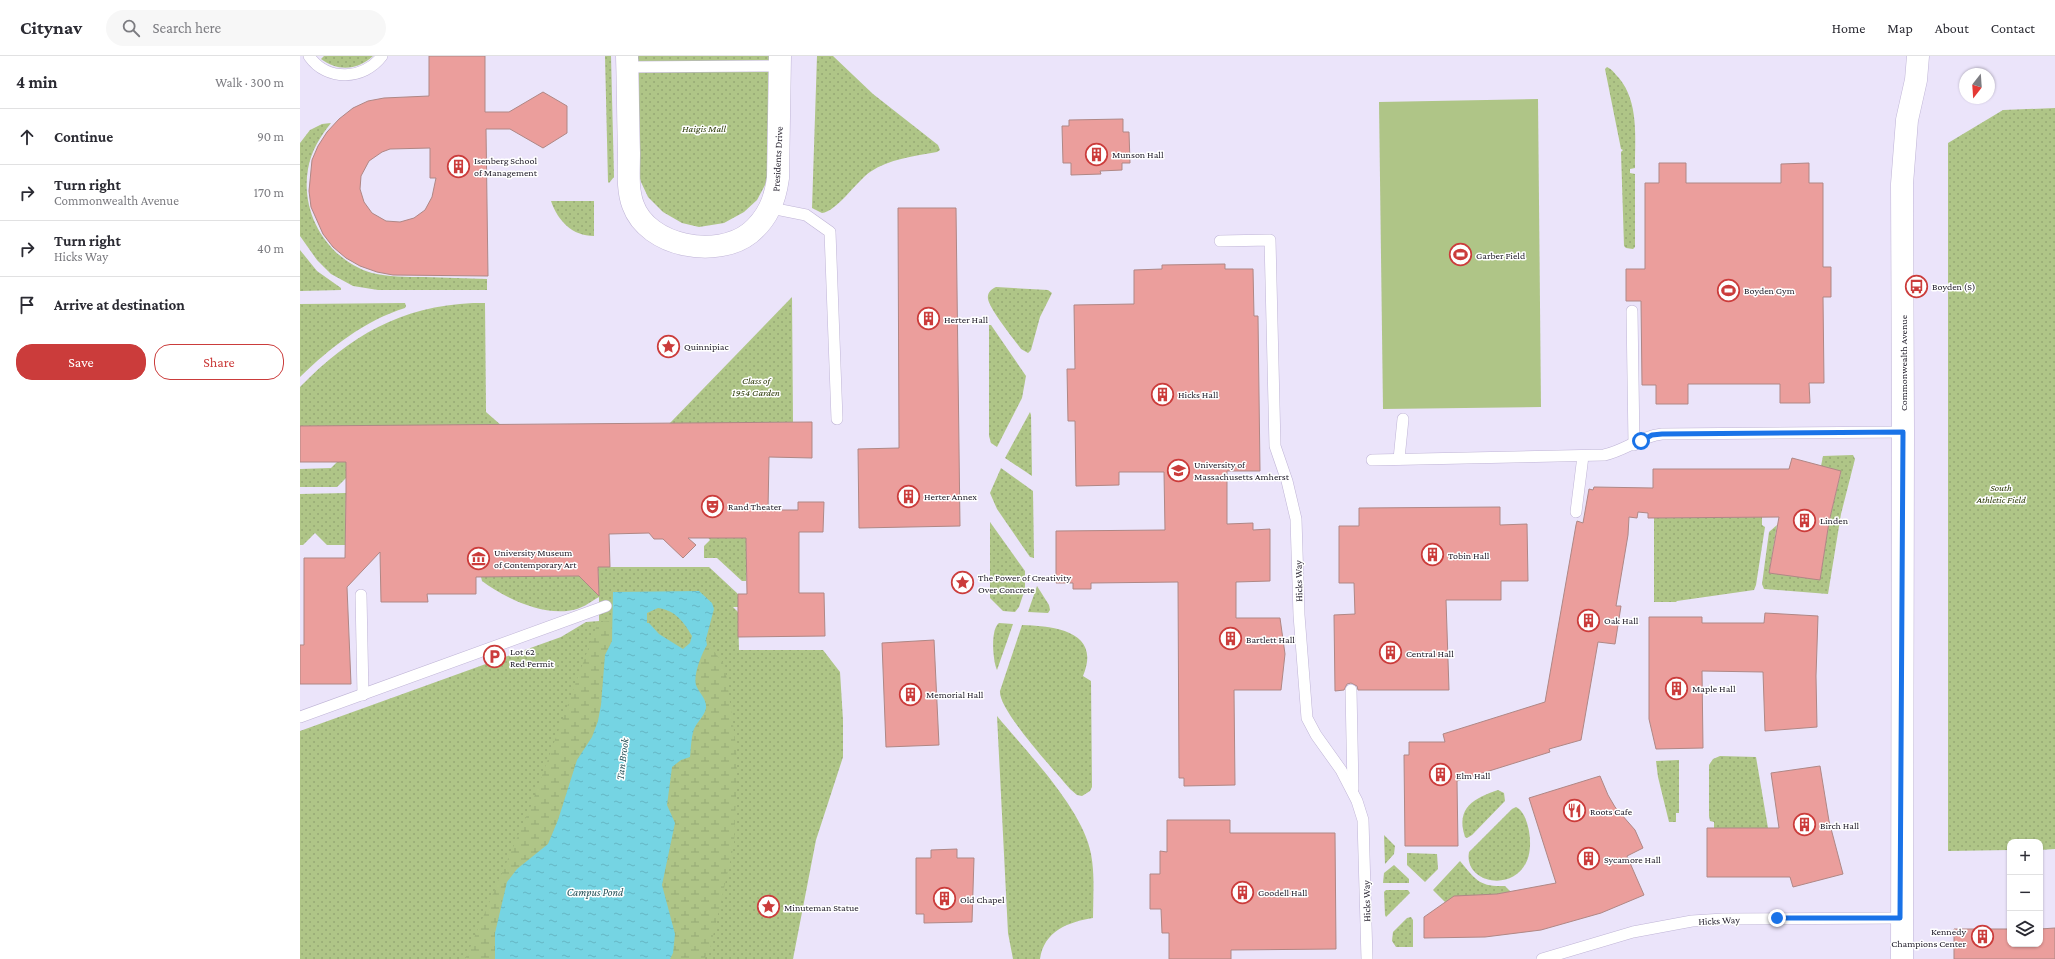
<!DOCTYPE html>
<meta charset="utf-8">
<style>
:root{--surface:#fff;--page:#f7f7f7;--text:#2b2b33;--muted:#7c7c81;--line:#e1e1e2;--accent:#cb3c3b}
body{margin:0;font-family:"Crimson Pro",serif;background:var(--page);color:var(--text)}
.controls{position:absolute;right:12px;bottom:12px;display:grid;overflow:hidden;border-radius:8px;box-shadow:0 1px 3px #0004}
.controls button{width:36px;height:36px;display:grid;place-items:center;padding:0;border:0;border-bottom:1px solid var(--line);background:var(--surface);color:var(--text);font:20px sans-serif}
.compass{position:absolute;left:1659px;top:12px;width:36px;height:36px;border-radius:50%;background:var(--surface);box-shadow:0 1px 3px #0004;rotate:197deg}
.stop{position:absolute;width:12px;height:12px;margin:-9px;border:3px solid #1a73e8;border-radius:50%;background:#fff}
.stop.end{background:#1a73e8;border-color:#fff;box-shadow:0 1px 4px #0008}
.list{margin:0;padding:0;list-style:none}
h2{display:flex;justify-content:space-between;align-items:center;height:52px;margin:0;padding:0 16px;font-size:17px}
h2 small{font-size:13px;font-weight:400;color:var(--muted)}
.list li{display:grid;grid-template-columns:26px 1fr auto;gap:12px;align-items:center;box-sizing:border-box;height:56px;padding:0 16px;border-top:1px solid var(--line)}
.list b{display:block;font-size:15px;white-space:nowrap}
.list p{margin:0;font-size:13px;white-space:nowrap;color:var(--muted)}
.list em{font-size:13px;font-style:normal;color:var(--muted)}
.actions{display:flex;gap:8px;padding:12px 16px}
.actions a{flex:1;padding:9px 0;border:1px solid var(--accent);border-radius:16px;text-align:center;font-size:14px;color:var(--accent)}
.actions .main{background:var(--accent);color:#fff}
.icon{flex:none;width:22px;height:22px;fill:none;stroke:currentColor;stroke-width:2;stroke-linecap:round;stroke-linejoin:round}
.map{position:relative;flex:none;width:1755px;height:903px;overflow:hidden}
header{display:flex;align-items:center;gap:24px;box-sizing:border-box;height:56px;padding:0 20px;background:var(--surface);border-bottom:1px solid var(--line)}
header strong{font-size:19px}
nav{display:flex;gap:22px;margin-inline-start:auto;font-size:14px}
.search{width:280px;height:36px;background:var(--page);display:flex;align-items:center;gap:10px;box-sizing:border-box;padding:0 14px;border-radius:22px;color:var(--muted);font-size:15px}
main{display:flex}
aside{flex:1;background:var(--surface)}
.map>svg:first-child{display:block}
.green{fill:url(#green-dots)}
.wetland{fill:url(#wetland-marsh)}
.pitch{fill:#afc587}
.water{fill:url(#water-ripples);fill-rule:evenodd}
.building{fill:#eb9e9c;stroke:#af8785;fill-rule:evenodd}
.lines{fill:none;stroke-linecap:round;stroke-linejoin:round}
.service-casing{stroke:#bfb4d6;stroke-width:12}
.minor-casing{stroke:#bfb4d6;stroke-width:23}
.secondary-casing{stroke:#bfb4d6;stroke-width:23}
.service{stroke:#fff;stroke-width:11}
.minor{stroke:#fff;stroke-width:22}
.secondary{stroke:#fff;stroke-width:22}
.route{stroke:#1a73e8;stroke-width:5}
.labels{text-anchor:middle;stroke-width:3;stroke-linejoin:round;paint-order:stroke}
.park-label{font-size:10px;font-style:italic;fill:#2a3805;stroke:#fff}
.poi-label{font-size:10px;fill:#211d2a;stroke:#fff;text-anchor:start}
.street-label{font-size:10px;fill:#211d2a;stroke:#fff}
.water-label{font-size:11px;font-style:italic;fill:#28535a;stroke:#fff}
</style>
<header>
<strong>Citynav</strong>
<div class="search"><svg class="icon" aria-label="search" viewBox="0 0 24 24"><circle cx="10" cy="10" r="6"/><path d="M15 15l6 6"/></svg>Search here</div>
<nav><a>Home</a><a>Map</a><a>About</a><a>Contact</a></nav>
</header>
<main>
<aside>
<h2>4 min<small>Walk · 300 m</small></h2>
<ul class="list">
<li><svg class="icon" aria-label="ahead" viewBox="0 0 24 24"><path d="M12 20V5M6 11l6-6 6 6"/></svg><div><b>Continue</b></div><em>90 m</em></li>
<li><svg class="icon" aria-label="right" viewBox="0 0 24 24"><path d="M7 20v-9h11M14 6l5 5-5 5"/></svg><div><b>Turn right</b><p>Commonwealth Avenue</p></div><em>170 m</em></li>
<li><svg class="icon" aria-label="right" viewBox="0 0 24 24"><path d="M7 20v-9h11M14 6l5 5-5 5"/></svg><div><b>Turn right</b><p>Hicks Way</p></div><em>40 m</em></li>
<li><svg class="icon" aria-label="arrive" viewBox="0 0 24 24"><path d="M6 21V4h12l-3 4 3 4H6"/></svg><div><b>Arrive at destination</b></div></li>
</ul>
<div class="actions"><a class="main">Save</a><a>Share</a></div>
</aside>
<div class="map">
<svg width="1755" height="903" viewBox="0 0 1755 903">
<defs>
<pattern id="green-dots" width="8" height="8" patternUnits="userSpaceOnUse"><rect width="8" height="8" fill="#afc587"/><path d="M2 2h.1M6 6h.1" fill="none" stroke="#96a975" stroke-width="1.8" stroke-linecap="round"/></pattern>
<pattern id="wetland-marsh" width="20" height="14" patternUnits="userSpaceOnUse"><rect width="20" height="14" fill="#afc587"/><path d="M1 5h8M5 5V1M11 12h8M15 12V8" fill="none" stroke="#96a975"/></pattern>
<pattern id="water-ripples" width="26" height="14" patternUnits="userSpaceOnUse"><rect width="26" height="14" fill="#75d4e3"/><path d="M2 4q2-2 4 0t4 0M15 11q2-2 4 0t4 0" fill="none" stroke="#65b6c3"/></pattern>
</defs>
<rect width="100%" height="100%" fill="#ebe4fa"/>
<g class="green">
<path d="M 24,0 L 73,0 C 58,14 38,16 21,3 Z"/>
<polygon points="305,0 311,0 314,121 309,127 308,126"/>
<polygon points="336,0 472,0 468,122 465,129 457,144 444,156 424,167 399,171 382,167 363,156 348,141 341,126 339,119"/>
<path d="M 517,0 L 533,0 L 573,38 L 638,89 L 640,94 L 637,96 C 614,100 589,103 570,116 C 556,126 536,156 522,157 L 512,152 Z"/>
<path d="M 1307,11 C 1312,13 1315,18 1319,22 C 1339,46 1335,82 1335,112 L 1330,113 L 1330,117 L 1335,118 L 1335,191 L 1333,193 L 1326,192 L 1324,190 L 1321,96 L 1323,94 L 1321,93 L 1305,13 Z"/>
<polygon points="1755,52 1755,793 1740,794 1740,786 1710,786 1710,794 1648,795 1648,87 1703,54"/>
<path d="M 31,67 C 20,81 11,95 8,113 C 0,158 28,204 72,217 C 88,221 107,221 123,221 C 145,222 166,222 187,223 L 187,234 L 78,234 L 53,230 L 31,218 L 17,204 L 0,180 L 0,87 L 10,74 L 22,68 Z"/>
<path d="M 251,145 L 294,145 L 294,180 C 272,180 258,165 251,145 Z"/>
<polygon points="0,194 17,215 41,232 41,234 0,235"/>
<path d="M 696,231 L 748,234 L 752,237 L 740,261 L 731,294 L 728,297 L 721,293 C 714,283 690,254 688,243 C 687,237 691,233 696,231 Z"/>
<polygon points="492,241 493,366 369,368"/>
<path d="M 173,247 L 185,247 L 186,356 L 202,370 L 0,370 L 0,331 C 50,280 101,250 173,247 Z"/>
<path d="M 0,248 L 105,247 L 106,250 L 105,252 C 64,265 31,291 0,321 Z"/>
<polygon points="689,269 691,269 726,320 722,342 697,391 691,387 689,380"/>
<polygon points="730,356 731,359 732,420 705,402"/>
<polygon points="1553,399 1555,403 1541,458 1528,538 1464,533 1462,528 1469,476 1477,469 1469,517 1520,523 1529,466 1541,416 1521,410 1523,400"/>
<polygon points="37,406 46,406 46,422 37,431 0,431 0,413 31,412"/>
<polygon points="701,412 733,435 734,502 730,501 697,453 690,437"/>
<polygon points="46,437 45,489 27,489 15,477 3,489 0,489 0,438"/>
<polygon points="1462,461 1462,469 1465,471 1456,529 1454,534 1377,545 1376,546 1354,546 1354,462"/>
<polygon points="690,466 725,515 725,533 719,551 715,556 703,555 690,542"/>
<polygon points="406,479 446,482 446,525 442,525 417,502 404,502 404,490 410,484"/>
<path d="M 298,511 L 409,511 L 438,538 L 438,551 L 433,551 L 438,556 L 439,594 L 523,594 L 540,616 L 543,664 L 543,701 L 516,784 L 493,903 L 0,903 L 0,675 L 261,581 L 286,566 L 299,565 L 299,541 C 292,545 284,551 277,553 C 246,562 206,543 182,525 L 181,521 L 279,520 L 299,535 Z"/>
<polygon points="737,530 749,549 750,554 748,557 728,556"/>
<path d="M 699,567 L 713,568 L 697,614 C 693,606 690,573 699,567 Z"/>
<path d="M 722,569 C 754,570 802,575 783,620 L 791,625 L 792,731 L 790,735 L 782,740 L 777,739 L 770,733 C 756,716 698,654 700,635 Z"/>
<path d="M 697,660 C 726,695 783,753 791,798 C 795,819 793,841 793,862 C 768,866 744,875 740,903 L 713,903 L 708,877 Z"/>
<polygon points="1420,700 1456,701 1468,772 1414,772 1414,766 1410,765 1409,760 1409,709 1413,703"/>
<polygon points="1379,704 1379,757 1376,757 1376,766 1369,766 1358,721 1356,705"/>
<path d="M 1198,734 L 1204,737 L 1205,745 L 1172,779 L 1167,782 L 1165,781 C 1155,751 1175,742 1198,734 Z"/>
<path d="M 1216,751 C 1224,755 1227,766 1229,775 C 1240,841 1162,834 1169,796 L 1212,753 Z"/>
<polygon points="1084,779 1095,790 1094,798 1085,808"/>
<polygon points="1107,797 1137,798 1138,813 1125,826 1107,809"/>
<path d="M 1160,805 C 1176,824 1179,831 1205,830 L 1211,836 L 1145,846 L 1133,834 Z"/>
<polygon points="1094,809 1109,823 1109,827 1083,827 1084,817"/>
<polygon points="1086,834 1108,834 1110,837 1086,861 1085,859 1084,836"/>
<polygon points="1111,861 1113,864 1113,891 1096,891 1092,885 1093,876 1107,862"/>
</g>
<g class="wetland">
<polygon points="311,565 312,585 305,599 301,649 298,665 292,681 277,704 258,764 248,788 207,826 195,877 195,903 165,903 232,747 298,566"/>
<path d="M 407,589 L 411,591 L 425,610 L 436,690 L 437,718 L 434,789 L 410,893 L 404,903 L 370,903 L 373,897 L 362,829 L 375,767 L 367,749 L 372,711 L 381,704 L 390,701 C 391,692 391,681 394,673 C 397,666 405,659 406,652 C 407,643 399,637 396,629 C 393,619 402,597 407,589 Z"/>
</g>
<polygon class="pitch" points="1238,43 1241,351 1083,353 1079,46"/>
<path class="water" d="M 399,535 L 412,547 L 414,553 L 406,583 L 407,589 C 402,597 393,619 396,629 C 399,637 407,643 406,652 C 405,659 397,666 394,673 C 391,682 391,692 390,701 L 381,704 L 372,711 L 367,749 L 375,767 L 362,829 L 375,878 L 373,897 L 370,903 L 195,903 L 195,877 L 207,826 L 217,813 L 248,788 L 258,764 L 277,704 L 292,681 L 298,665 L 301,649 L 305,599 L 312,585 L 313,536 ZM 358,552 C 375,554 384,566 392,580 L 390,587 L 383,593 L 359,578 L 349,567 L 347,567 L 347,557 Z"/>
<g class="building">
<path d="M 129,0 L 185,0 L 185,56 L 209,56 L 243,36 L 267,50 L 267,77 L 243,92 L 210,73 L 186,73 L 188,220 L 93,219 L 77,216 L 60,210 L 46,202 L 33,191 L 23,178 L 11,151 L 9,135 L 12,104 L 18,90 L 27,76 L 39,63 L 53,52 L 68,45 L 84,42 L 129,40 ZM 130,92 L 130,122 L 136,122 L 132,141 L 125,154 L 114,162 L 100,166 L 86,165 L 72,157 L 64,146 L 60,133 L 61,120 L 69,105 L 82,96 L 90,93 Z"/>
<polygon points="823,63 823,76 829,76 830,107 822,107 822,114 800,115 801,118 771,119 771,107 763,107 762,70 769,70 769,64"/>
<polygon points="1359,107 1386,107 1386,127 1481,127 1481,108 1509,107 1509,127 1523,127 1523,211 1531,211 1531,241 1523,241 1524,327 1509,327 1510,347 1480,347 1480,328 1388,328 1388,348 1356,348 1356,329 1342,329 1341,245 1326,245 1326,213 1345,213 1345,127 1359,127"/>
<polygon points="598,152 656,152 660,470 559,472 558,393 599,392"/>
<polygon points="925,208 925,213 953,213 954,260 958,260 960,415 927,415 927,468 953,467 953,474 970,473 970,525 936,526 936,562 980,562 985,598 981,634 934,634 935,729 884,730 884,722 879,722 878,526 791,527 791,533 773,533 773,527 756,527 756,475 865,474 864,416 819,416 819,429 776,430 775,365 768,365 767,313 775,313 774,249 834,248 834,214 862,213 862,209"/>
<polygon points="512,366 512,402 469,401 468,454 498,454 498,446 524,446 523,476 499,476 499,537 524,537 525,580 438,581 438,538 447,538 446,482 388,482 396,489 383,502 363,483 354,483 349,477 309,478 310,511 298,511 299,540 279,520 176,521 176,538 127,538 128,546 81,546 80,496 47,531 51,628 0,628 0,589 4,589 4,502 45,502 46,437 46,406 0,406 0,370"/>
<polygon points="1492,402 1541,415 1529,466 1520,524 1469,517 1479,461 1348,462 1348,457 1338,456 1337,462 1329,461 1328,479 1316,550 1321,550 1315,588 1298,586 1281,684 1249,693 1250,696 1157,725 1158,790 1105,790 1104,699 1109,699 1109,686 1145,686 1143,678 1245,646 1276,469 1277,465 1283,467 1289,433 1293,434 1294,431 1353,432 1353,413 1489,413"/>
<polygon points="1200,451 1200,469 1227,468 1228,525 1201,525 1201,544 1146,544 1149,634 1058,634 1057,630 1051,627 1047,628 1044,634 1035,635 1034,559 1055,558 1054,527 1039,527 1039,470 1059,470 1059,452"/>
<polygon points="1465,557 1518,560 1516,620 1517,671 1465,675 1463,616 1402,615 1403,692 1356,693 1349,663 1349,561 1402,561 1402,567 1464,567"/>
<polygon points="634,584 639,689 586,691 582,587"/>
<polygon points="1520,710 1529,765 1543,818 1493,831 1490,821 1407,821 1407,772 1479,772 1471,717"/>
<polygon points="1300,720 1308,739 1315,751 1335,774 1343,792 1327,800 1344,839 1301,857 1241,874 1185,881 1124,882 1124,861 1154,840 1197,838 1256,827 1229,742"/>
<polygon points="867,764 930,764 930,777 1035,777 1036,893 931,894 931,903 869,903 869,877 862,877 861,853 850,853 850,818 860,818 860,795 867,796"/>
<polygon points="657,793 657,802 674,802 672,866 624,867 624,858 616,858 616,802 631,802 631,794"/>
<polygon points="1755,872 1755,903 1654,903 1654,873 1710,873 1710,888 1740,888 1740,873"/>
</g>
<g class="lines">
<defs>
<g id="service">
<path d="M 9,0 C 27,26 64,24 82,0"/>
<polyline points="328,11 480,10"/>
<polyline points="471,152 506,159 530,176 537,363"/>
<polyline points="920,185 970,184 975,390 987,425 996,463 999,559 1007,662 1016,679 1041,714 1057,745 1063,764 1067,903"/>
<polyline points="1332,255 1334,389"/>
<polyline points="1099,403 1103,363"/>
<path d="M 1072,404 L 1304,399 C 1324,395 1341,380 1362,378 L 1603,376"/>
<polyline points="1276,456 1283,400"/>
<polyline points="61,539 63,639"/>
<polyline points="1051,634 1053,733"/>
<polyline points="0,661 306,550"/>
<polyline points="1242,903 1333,876 1392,865 1423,863 1600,862"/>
</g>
<path id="minor" d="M 327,0 C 328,32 328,65 329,97 C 329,114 327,133 333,149 C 348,191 417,203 450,177 C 468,162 475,144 478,122 L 480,0"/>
<polyline id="secondary" points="1602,903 1603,376 1602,128 1607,64 1616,24 1618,0"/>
</defs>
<use href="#service" class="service-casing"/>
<use href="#minor" class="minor-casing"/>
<use href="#secondary" class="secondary-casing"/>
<use href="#service" class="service"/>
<use href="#minor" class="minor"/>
<use href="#secondary" class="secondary"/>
</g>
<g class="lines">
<polyline class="route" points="1341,385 1352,379 1362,378 1603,376 1600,862 1477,862"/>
</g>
<defs>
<symbol id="building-ring" viewBox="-11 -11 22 22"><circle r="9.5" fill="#fff" stroke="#cb3c3b" stroke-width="1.5"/><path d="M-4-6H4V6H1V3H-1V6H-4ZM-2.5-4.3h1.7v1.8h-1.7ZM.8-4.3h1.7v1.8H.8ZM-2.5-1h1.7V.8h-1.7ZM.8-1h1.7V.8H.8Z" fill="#cb3c3b"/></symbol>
<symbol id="stadium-ring" viewBox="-11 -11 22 22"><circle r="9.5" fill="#fff" stroke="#cb3c3b" stroke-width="1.5"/><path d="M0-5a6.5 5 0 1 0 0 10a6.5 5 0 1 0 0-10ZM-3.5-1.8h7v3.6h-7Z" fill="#cb3c3b"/></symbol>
<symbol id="bus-ring" viewBox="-11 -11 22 22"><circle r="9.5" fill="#fff" stroke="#cb3c3b" stroke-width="1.5"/><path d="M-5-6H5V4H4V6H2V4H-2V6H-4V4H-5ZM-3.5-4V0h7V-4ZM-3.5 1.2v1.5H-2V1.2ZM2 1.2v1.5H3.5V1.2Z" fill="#cb3c3b"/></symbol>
<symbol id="sight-ring" viewBox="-11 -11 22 22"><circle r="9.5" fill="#fff" stroke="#cb3c3b" stroke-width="1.5"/><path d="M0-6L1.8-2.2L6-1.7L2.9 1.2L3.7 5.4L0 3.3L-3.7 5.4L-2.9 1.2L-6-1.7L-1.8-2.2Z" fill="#cb3c3b"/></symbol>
<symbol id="university-ring" viewBox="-11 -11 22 22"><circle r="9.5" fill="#fff" stroke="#cb3c3b" stroke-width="1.5"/><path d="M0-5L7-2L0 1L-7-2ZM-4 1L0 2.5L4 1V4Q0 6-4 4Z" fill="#cb3c3b"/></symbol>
<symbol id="theatre-ring" viewBox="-11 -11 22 22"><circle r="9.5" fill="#fff" stroke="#cb3c3b" stroke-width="1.5"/><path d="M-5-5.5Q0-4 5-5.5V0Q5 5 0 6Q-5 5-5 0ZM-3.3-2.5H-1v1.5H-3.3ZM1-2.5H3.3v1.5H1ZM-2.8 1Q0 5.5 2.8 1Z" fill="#cb3c3b"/></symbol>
<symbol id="museum-ring" viewBox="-11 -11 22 22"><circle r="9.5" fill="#fff" stroke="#cb3c3b" stroke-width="1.5"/><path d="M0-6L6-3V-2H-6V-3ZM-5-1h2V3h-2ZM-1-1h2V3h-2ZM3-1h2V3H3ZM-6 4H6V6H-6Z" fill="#cb3c3b"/></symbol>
<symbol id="parking-ring" viewBox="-11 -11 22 22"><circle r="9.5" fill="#fff" stroke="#cb3c3b" stroke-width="1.5"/><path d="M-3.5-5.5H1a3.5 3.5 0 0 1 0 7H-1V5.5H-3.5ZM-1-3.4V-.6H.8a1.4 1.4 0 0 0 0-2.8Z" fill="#cb3c3b"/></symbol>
<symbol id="restaurant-ring" viewBox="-11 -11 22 22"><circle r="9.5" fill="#fff" stroke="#cb3c3b" stroke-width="1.5"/><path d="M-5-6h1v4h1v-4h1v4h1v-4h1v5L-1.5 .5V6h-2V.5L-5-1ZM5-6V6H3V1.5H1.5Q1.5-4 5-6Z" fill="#cb3c3b"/></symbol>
</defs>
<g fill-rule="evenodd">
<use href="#building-ring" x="784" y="86" width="25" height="25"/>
<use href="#building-ring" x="146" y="98" width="25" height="25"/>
<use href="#stadium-ring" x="1148" y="186" width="25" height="25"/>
<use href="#bus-ring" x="1604" y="218" width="25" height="25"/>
<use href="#stadium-ring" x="1416" y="222" width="25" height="25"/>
<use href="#building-ring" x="616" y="250" width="25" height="25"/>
<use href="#sight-ring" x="356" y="278" width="25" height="25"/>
<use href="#building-ring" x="850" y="326" width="25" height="25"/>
<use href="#university-ring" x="866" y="402" width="25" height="25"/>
<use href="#building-ring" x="596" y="428" width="25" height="25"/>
<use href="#theatre-ring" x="400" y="438" width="25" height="25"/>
<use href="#building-ring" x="1492" y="452" width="25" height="25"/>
<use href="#building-ring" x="1120" y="486" width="25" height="25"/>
<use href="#museum-ring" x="166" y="490" width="25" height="25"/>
<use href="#sight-ring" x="650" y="514" width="25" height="25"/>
<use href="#building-ring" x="1276" y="552" width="25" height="25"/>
<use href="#building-ring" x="918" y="570" width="25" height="25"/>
<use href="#building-ring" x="1078" y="584" width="25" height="25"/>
<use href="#parking-ring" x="182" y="588" width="25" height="25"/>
<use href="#building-ring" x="1364" y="620" width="25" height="25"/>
<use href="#building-ring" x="598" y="626" width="25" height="25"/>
<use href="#building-ring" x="1128" y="706" width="25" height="25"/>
<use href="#restaurant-ring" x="1262" y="742" width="25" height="25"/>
<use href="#building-ring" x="1492" y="756" width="25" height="25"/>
<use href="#building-ring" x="1276" y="790" width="25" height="25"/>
<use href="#building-ring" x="930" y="824" width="25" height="25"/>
<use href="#building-ring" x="632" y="830" width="25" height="25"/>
<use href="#sight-ring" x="456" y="838" width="25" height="25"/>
<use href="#building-ring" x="1670" y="868" width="25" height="25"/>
</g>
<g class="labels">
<g class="park-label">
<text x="404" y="76">Haigis Mall</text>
<text x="456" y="328">Class of<tspan x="456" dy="12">1954 Garden</tspan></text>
<text x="1701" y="435">South<tspan x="1701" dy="12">Athletic Field</tspan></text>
</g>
<g class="poi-label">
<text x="812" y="102">Munson Hall</text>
<text x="174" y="108">Isenberg School<tspan x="174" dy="12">of Management</tspan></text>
<text x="1176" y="203">Garber Field</text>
<text x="1632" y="234">Boyden (S)</text>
<text x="1444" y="238">Boyden Gym</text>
<text x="644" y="267">Herter Hall</text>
<text x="384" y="294">Quinnipiac</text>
<text x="878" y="342">Hicks Hall</text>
<text x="894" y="412">University of<tspan x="894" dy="12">Massachusetts Amherst</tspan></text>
<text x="624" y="444">Herter Annex</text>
<text x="428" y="454">Rand Theater</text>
<text x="1520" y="468">Linden</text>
<text x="194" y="500">University Museum<tspan x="194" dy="12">of Contemporary Art</tspan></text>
<text x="1148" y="503">Tobin Hall</text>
<text x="678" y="525">The Power of Creativity<tspan x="678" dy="12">Over Concrete</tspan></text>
<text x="1304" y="568">Oak Hall</text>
<text x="946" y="587">Bartlett Hall</text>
<text x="210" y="599">Lot 62<tspan x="210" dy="12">Red Permit</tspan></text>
<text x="1106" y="601">Central Hall</text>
<text x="1392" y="636">Maple Hall</text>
<text x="626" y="642">Memorial Hall</text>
<text x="1156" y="723">Elm Hall</text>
<text x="1290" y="759">Roots Cafe</text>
<text x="1520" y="773">Birch Hall</text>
<text x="1304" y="807">Sycamore Hall</text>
<text x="958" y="840">Goodell Hall</text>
<text x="660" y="847">Old Chapel</text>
<text x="484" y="855">Minuteman Statue</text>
<text x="1666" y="879" text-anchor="end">Kennedy<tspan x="1666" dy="12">Champions Center</tspan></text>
</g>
<g class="street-label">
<text transform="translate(477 103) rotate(-87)" y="4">Presidents Drive</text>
<text transform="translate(1603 307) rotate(-90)" y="4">Commonwealth Avenue</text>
<text transform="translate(998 525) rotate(-91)" y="4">Hicks Way</text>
<text transform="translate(1066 845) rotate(-91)" y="4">Hicks Way</text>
<text transform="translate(1419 864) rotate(-3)" y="4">Hicks Way</text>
</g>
<g class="water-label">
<text transform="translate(322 703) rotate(-83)" y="4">Tan Brook</text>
<text x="295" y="840">Campus Pond</text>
</g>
</g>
</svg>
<div class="controls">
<button>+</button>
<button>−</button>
<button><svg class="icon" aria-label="layers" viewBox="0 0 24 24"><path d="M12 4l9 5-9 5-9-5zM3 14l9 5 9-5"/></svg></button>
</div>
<svg class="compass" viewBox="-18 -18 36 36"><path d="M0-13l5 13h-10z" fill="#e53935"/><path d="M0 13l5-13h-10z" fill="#7c7c81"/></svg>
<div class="stop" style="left:1341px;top:385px"></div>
<div class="stop end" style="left:1477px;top:862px"></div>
</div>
</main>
